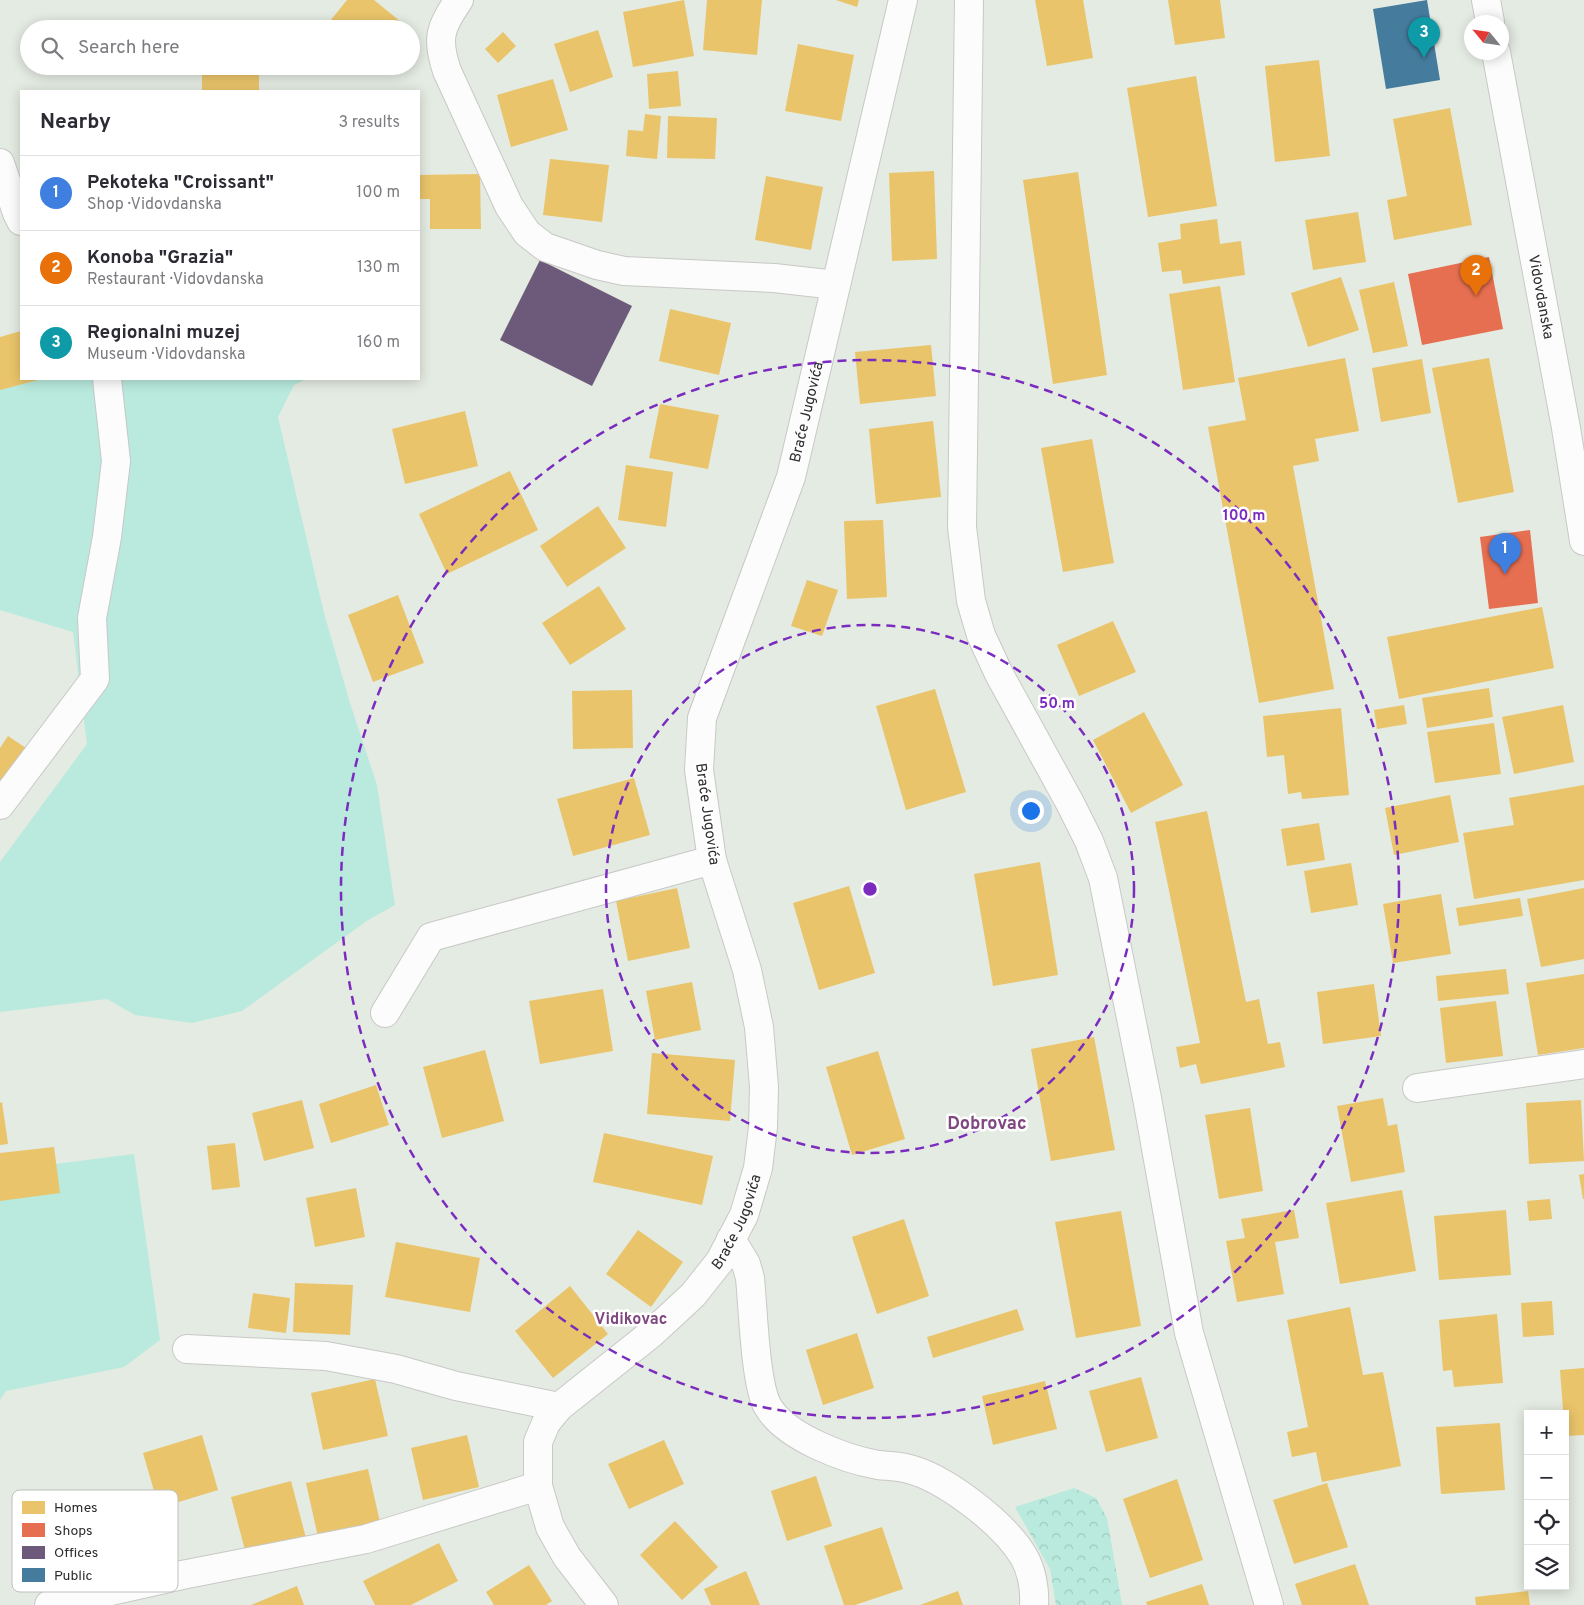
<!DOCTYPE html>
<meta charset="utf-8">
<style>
:root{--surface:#fff;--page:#f7f7f7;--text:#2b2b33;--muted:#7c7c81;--line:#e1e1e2;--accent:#6c6f6c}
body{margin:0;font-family:Overpass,sans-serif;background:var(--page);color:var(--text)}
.controls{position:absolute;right:15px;bottom:15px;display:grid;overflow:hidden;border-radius:0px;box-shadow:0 2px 12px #0003}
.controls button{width:45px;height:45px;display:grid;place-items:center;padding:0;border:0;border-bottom:1px solid var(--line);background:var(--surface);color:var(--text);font:25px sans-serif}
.compass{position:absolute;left:1464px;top:15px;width:45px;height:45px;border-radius:50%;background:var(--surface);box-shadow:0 2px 12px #0003;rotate:299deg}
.you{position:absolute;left:1030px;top:810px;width:18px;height:18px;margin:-12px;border:4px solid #fff;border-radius:50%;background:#1a73e8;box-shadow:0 0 0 8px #1a73e833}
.badge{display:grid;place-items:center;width:32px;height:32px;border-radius:50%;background:var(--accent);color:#fff;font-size:16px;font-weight:700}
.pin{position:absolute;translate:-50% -41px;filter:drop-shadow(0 1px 2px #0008)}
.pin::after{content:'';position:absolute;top:26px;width:18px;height:15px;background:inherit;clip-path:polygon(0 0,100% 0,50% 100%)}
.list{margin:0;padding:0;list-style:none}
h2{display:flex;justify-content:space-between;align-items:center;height:65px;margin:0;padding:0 20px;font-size:21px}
h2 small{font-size:16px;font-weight:400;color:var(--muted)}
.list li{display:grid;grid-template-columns:32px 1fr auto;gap:15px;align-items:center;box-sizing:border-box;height:75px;padding:0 20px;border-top:1px solid var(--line)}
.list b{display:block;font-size:19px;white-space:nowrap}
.list p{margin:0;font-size:16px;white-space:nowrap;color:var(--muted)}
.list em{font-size:16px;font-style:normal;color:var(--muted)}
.icon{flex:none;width:28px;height:28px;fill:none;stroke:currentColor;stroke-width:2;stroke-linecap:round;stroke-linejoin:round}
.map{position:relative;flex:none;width:1584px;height:1605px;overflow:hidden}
.search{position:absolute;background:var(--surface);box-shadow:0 2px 12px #0003;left:20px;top:20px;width:400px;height:55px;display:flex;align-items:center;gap:12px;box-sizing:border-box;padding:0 18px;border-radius:28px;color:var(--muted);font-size:19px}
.panel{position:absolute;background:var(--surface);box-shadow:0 2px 12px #0003;left:20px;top:90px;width:400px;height:290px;border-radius:0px}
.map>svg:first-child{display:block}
.grass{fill:#b9eadd}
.forest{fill:url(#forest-crowns)}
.homes{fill:#e9c46a}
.shops{fill:#e76f51}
.offices{fill:#6d597a}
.public{fill:#457b9d}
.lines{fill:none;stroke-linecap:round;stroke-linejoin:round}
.minor-casing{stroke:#c8c8c7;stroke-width:30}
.minor{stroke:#fbfcfb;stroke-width:28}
.ring{fill:none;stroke:#7b2cbf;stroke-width:2.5;stroke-dasharray:9 6}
.labels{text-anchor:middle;stroke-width:5;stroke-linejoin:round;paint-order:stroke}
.street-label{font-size:15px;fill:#2c2c2c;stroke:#fff}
.neighbourhood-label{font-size:16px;font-weight:bold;fill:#7f4881;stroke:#fff}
.quarter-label{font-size:18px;font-weight:bold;fill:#7f4881;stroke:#fff}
.key{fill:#fff;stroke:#c0c0c0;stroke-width:1}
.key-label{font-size:14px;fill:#2c2c2c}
.centre{fill:#7b2cbf;stroke:#fff;stroke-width:2.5}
.ring-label{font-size:15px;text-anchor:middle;font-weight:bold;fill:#7b2cbf;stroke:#fff;stroke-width:5;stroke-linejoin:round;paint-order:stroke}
</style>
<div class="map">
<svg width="1584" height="1605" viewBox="0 0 1584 1605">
<defs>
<pattern id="forest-crowns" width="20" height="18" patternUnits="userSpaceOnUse" patternTransform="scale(1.25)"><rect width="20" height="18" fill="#b9eadd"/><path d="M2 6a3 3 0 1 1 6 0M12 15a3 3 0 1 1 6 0" fill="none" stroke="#9fc9be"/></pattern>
</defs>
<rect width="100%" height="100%" fill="#e4ebe2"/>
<g class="grass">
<polygon points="21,349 21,379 307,379 294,385 278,417 324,613 350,703 377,785 395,905 368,920 242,1011 192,1023 135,1015 107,999 0,1012 0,862 87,744 73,632 0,610 0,355"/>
<polygon points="134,1154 160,1340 124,1367 6,1391 0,1400 0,1171"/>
</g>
<polygon class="forest" points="1074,1488 1096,1498 1107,1518 1122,1605 1056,1605 1050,1569 1015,1507"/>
<g class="homes">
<polygon points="347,0 374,0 401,22 396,29 329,29 326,26"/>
<polygon points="684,0 694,56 633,67 623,12"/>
<polygon points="707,0 762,0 757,55 703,50"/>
<polygon points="836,0 859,0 857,7"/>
<polygon points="1035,0 1083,0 1093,58 1047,66"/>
<polygon points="1168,0 1220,0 1225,38 1175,45"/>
<polygon points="598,30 613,77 570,92 554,44"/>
<polygon points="503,32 516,46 498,63 485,49"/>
<polygon points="798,44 854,55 841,121 785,111"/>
<polygon points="1319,60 1330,156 1275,162 1265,66"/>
<polygon points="259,71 259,91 202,91 202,72"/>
<polygon points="678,71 681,106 649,109 647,74"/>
<polygon points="1196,76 1217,206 1148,217 1127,88"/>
<polygon points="553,79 568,130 511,147 497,95"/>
<polygon points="1450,108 1472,225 1394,240 1387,200 1407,196 1393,119"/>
<polygon points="645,114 661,116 657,159 626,156 628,130 643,131"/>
<polygon points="668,116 717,118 715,159 667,158"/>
<polygon points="550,159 609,165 602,222 543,215"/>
<polygon points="934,171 937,259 892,261 889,173"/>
<polygon points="1078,172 1107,375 1053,384 1023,180"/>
<polygon points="480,174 481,229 430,229 430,199 419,199 419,175"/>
<polygon points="766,176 823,187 811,250 755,240"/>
<polygon points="1358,212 1366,262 1313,270 1305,220"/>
<polygon points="1217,219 1220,244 1241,241 1245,275 1183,284 1181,270 1162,272 1158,243 1181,239 1180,224"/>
<polygon points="1341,277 1359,330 1308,347 1291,293"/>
<polygon points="1394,282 1408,346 1373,353 1359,290"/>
<polygon points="1220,286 1235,382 1183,390 1169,294"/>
<polygon points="670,309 731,323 719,375 659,361"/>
<polygon points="21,331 21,379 38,380 0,390 0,337"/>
<polygon points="931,345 936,396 860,404 855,352"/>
<polygon points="1345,358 1359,431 1315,439 1319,461 1293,466 1334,689 1259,703 1208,427 1246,420 1238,378"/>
<polygon points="1489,358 1514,492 1458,503 1432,368"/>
<polygon points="1422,359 1431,413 1381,422 1372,368"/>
<polygon points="660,404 719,415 708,469 649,458"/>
<polygon points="465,411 478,466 405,484 392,429"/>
<polygon points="933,421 941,497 876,504 869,429"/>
<polygon points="1092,439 1114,563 1063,572 1041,448"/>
<polygon points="626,465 673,472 666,527 618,520"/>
<polygon points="510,471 538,530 447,574 419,514"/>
<polygon points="598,506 626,548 567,587 540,546"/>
<polygon points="883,520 887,597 847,599 844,521"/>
<polygon points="807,580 838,590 822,636 791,626"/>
<polygon points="599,586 626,629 570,665 542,623"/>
<polygon points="398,595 424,663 373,682 348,615"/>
<polygon points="1542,607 1554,668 1399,699 1387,637"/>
<polygon points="1113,621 1136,672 1079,696 1057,645"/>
<polygon points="1489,688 1493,717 1427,728 1422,698"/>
<polygon points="935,689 966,792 906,810 876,706"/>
<polygon points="632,690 633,748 573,749 572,691"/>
<polygon points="1404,705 1407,724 1377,729 1374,710"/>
<polygon points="1563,705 1574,762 1514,774 1502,717"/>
<polygon points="1341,708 1349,795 1302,799 1301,792 1288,794 1284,755 1267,757 1263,716"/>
<polygon points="1144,712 1183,785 1131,813 1093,740"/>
<polygon points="1494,723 1501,774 1435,783 1427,732"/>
<polygon points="8,736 32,752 9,785 0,779 0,748"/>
<polygon points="634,778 650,835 573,856 557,799"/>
<polygon points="1584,785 1584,880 1474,899 1463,833 1514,825 1509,798"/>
<polygon points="1450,795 1459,842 1394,855 1385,808"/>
<polygon points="1207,811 1246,1002 1259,999 1268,1044 1280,1042 1285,1067 1201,1084 1196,1064 1180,1068 1176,1047 1200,1043 1155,822"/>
<polygon points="1319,823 1325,860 1287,866 1281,829"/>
<polygon points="1040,862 1058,975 993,986 974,874"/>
<polygon points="1351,863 1358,905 1311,913 1304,871"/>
<polygon points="849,886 875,973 819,990 793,903"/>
<polygon points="677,888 690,948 628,961 616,901"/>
<polygon points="1584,888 1584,959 1541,967 1527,899"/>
<polygon points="1441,894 1451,954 1393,963 1383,904"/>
<polygon points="1520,898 1523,916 1459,926 1456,908"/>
<polygon points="1506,969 1509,994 1438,1001 1436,976"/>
<polygon points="1584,974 1584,1048 1538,1055 1526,983"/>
<polygon points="692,982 701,1030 655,1040 646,991"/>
<polygon points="1374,984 1381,1036 1323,1044 1317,992"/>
<polygon points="603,989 613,1051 540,1064 529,1001"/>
<polygon points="1496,1001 1503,1056 1446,1063 1440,1008"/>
<polygon points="1094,1037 1115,1150 1051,1161 1031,1049"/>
<polygon points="485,1050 504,1121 442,1138 423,1067"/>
<polygon points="878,1051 905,1139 852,1155 826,1067"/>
<polygon points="652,1053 735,1060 730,1121 647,1114"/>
<polygon points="376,1085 389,1125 331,1143 319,1104"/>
<polygon points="1383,1098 1388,1126 1397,1124 1405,1172 1351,1182 1337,1106"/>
<polygon points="302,1100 314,1148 264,1161 252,1113"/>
<polygon points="1581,1100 1584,1161 1529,1164 1526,1103"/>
<polygon points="2,1102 8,1144 0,1145 0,1103"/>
<polygon points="1250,1108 1263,1191 1219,1199 1205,1115"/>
<polygon points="604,1133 713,1156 702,1205 593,1182"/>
<polygon points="235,1143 240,1187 212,1190 207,1146"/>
<polygon points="54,1147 60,1193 0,1201 0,1153"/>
<polygon points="1584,1174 1584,1199 1583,1199 1579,1175"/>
<polygon points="356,1188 365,1237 315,1247 306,1198"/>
<polygon points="1402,1190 1416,1271 1340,1284 1326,1203"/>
<polygon points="1550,1199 1552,1219 1529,1221 1527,1201"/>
<polygon points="1294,1210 1299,1238 1275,1242 1284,1294 1237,1302 1226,1241 1245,1238 1241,1219"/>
<polygon points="1506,1210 1511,1275 1439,1280 1434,1216"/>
<polygon points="1121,1211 1141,1326 1076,1338 1055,1222"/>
<polygon points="904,1219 929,1296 877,1314 852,1237"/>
<polygon points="638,1230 683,1262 651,1307 606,1274"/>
<polygon points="396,1242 480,1258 470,1312 385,1297"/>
<polygon points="295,1283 353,1285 350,1335 293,1332"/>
<polygon points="570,1286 608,1334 553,1378 515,1331"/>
<polygon points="253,1293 290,1298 286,1333 248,1328"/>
<polygon points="1552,1301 1554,1335 1523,1337 1521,1303"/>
<polygon points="1350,1307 1363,1375 1383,1372 1401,1466 1322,1482 1316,1452 1292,1457 1287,1432 1308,1427 1287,1320"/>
<polygon points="1017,1309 1024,1330 933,1358 927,1337"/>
<polygon points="1497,1314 1503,1383 1454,1387 1452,1370 1443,1371 1439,1320"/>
<polygon points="857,1333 874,1388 823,1405 806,1350"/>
<polygon points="1584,1368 1584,1435 1565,1436 1560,1370"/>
<polygon points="1141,1377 1158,1438 1106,1452 1089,1391"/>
<polygon points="375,1379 388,1436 323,1450 311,1393"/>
<polygon points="1045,1381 1057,1429 993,1445 982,1396"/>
<polygon points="1500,1423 1505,1490 1441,1494 1436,1427"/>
<polygon points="202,1435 218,1490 159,1508 143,1453"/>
<polygon points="467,1435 479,1487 423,1500 411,1448"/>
<polygon points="664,1440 684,1484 629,1509 608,1464"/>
<polygon points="368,1469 380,1522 318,1537 306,1483"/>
<polygon points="816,1476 832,1526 787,1541 771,1491"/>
<polygon points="1177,1479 1203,1560 1150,1578 1123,1499"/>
<polygon points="291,1481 306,1538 246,1554 231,1497"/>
<polygon points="1327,1483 1348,1547 1294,1564 1273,1500"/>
<polygon points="675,1521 718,1567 682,1600 640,1555"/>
<polygon points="882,1527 903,1589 855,1605 844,1605 824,1546"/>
<polygon points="439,1543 458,1581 411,1605 375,1605 363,1581"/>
<polygon points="1355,1564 1369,1605 1302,1605 1295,1584"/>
<polygon points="529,1565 552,1601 546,1605 494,1605 486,1592"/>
<polygon points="746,1571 760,1605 711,1605 704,1589"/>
<polygon points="1202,1584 1209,1605 1147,1605 1146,1602"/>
<polygon points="297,1586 304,1605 251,1605"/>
<polygon points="958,1591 963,1605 920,1605"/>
<polygon points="1528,1591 1530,1605 1476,1605 1475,1597"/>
</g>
<g class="shops">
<polygon points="1489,257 1503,329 1422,345 1408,274"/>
<polygon points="1530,530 1538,603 1489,609 1480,537"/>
</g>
<polygon class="offices" points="540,260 632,306 592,386 500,340"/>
<polygon class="public" points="1427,0 1440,80 1386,89 1373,9"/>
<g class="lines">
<defs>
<g id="minor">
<path d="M 459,0 C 440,27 436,39 447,71 L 509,206 L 527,233 L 545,247 L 597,265 L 624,271 L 774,278 L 836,285"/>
<polyline points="969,0 962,527 971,601 981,635 999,674 1070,803 1089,841 1103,878 1147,1098 1189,1333 1269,1605"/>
<polyline points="1486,0 1490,22"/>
<path id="s1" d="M 1496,52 L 1566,428 L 1584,541"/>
<polyline points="0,163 17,213 21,221"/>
<polyline points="0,805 95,679 92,618 107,537 116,461 107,379"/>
<polyline points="385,1013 431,937 712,860"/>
<polyline points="1417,1088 1584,1064"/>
<path d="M 731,1239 L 746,1264 L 750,1278 C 753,1308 755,1381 767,1405 C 784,1437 845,1459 878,1465 C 887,1466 896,1466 905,1468 C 943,1476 1004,1523 1024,1557 C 1032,1571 1035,1590 1034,1605"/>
<polyline points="187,1349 326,1356 396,1369 456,1386 559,1407"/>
<polyline points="49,1605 182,1575 366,1539 538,1486"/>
<path id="s2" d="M 604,1605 L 567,1557 L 550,1527 L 538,1486 L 538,1442 L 546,1423 L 559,1407 L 652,1333 L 693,1295 L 720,1261 L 744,1215 L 758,1168 L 763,1127 L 764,1087 L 759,1027 L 747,970 L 712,860 L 699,770 L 702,718 L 791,477 L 903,0"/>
</g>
</defs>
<use href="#minor" class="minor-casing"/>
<use href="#minor" class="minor"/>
</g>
<g class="ring">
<circle cx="870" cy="889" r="264"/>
<circle cx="870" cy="889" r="529"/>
</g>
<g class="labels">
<g class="street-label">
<text dy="5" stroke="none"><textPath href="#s1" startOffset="249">Vidovdanska</textPath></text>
<text dy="5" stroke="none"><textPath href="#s2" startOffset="1324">Braće Jugovića</textPath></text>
<text transform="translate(708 814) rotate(82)" y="5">Braće Jugovića</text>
<text dy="5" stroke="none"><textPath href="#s2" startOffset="484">Braće Jugovića</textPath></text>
</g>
<g class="neighbourhood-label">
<text x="631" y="1324">Vidikovac</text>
</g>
<g class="quarter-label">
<text x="987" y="1129">Dobrovac</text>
</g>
</g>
<rect x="12" y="1490" width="166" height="102" rx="8" class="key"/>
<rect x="22" y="1501" width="23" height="13" fill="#e9c46a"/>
<rect x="22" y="1523" width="23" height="14" fill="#e76f51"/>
<rect x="22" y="1546" width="23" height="13" fill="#6d597a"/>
<rect x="22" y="1568" width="23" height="14" fill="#457b9d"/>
<g class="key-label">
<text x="54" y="1512">Homes</text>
<text x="54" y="1535">Shops</text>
<text x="54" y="1557">Offices</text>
<text x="54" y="1580">Public</text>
</g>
<circle cx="870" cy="889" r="8" class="centre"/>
<g class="ring-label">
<text x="1244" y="520">100 m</text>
<text x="1057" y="708">50 m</text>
</g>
</svg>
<div class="controls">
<button>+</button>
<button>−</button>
<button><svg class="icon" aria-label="locate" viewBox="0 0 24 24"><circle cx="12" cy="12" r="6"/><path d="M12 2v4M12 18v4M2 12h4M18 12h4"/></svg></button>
<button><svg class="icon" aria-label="layers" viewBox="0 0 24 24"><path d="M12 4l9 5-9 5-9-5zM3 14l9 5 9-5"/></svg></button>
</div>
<svg class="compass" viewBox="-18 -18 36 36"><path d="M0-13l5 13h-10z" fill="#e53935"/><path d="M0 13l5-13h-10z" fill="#7c7c81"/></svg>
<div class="you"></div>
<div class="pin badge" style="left:1505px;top:574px;background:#3f7fe0">1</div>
<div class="pin badge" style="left:1476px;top:296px;background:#e8710a">2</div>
<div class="pin badge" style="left:1424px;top:58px;background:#0f9aa8">3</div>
<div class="search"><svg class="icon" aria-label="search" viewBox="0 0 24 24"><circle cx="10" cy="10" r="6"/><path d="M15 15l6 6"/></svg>Search here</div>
<section class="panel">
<h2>Nearby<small>3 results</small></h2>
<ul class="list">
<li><span class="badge" style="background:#3f7fe0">1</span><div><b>Pekoteka &quot;Croissant&quot;</b><p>Shop · Vidovdanska</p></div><em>100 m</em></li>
<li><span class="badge" style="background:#e8710a">2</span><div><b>Konoba &quot;Grazia&quot;</b><p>Restaurant · Vidovdanska</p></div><em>130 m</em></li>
<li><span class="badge" style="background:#0f9aa8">3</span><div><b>Regionalni muzej</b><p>Museum · Vidovdanska</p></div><em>160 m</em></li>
</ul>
</section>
</div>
